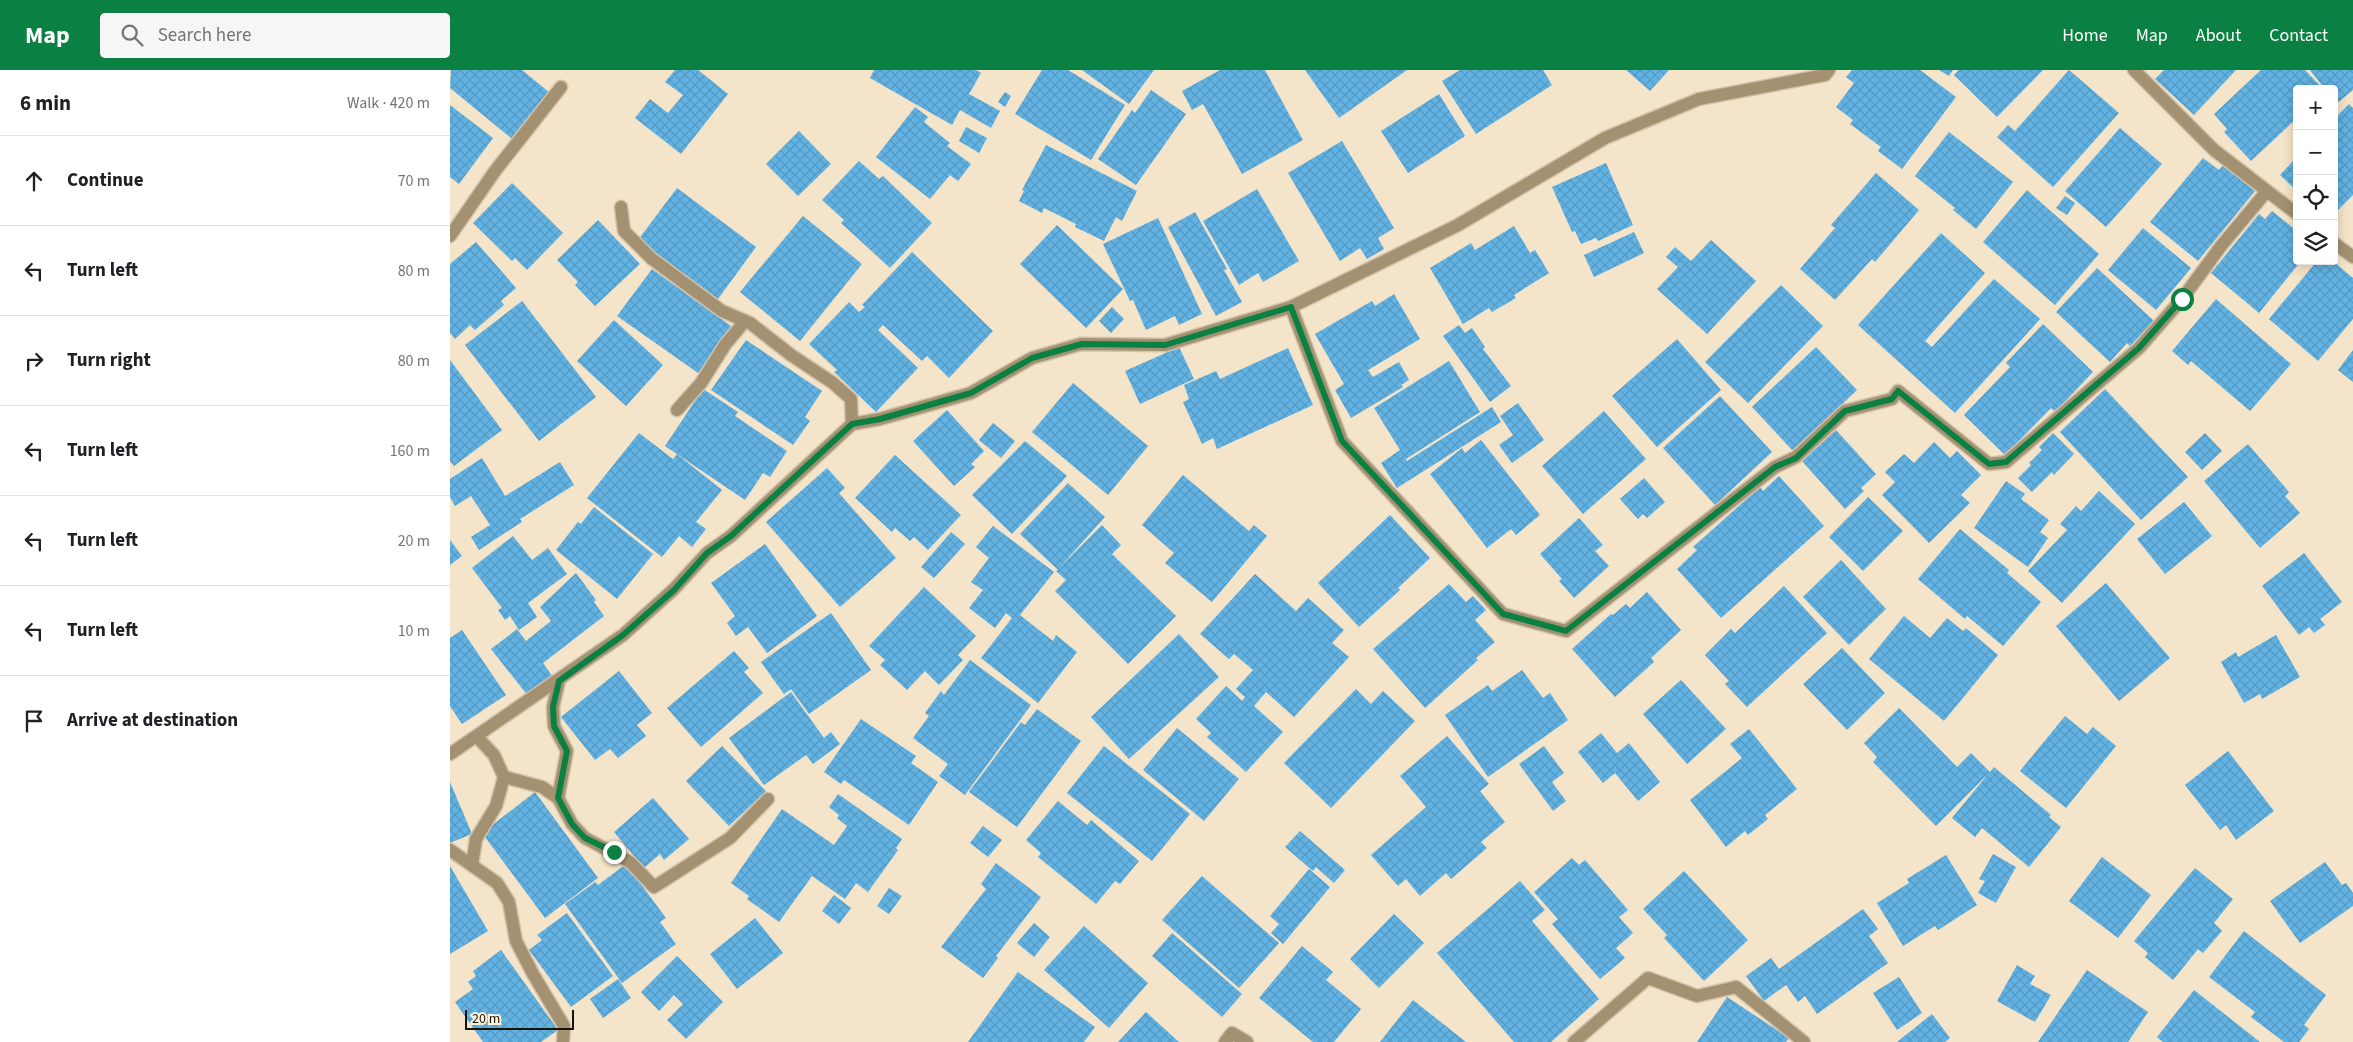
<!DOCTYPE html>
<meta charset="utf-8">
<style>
:root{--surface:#fff;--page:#f6f6f6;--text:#202124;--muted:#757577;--line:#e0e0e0;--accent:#0b8043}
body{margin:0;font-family:"Source Sans 3",sans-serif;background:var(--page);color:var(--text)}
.controls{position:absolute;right:15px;top:15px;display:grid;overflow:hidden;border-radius:5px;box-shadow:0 2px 12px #0003}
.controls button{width:45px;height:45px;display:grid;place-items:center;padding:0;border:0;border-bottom:1px solid var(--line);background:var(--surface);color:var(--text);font:25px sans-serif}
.scale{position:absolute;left:15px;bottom:12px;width:109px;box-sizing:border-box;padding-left:5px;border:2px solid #171108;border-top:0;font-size:14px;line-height:18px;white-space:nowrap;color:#171108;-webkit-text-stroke:4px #fff2dc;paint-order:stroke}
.stop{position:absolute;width:15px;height:15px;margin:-11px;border:4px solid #0b8043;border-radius:50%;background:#fff}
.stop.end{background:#0b8043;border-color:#fff;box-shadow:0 1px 5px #0008}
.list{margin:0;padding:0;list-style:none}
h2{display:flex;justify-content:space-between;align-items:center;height:65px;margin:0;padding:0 20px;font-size:21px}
h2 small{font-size:16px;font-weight:400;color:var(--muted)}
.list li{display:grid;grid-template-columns:32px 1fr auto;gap:15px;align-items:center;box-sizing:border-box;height:90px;padding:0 20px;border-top:1px solid var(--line)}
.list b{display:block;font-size:19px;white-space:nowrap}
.list em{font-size:16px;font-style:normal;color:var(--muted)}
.icon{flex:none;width:28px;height:28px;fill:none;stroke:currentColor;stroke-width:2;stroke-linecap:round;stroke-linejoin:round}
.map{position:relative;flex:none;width:1903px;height:972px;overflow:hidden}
header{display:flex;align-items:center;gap:30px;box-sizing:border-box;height:70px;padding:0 25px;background:var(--accent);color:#fff}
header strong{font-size:24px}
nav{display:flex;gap:28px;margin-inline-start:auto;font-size:18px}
.search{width:350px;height:45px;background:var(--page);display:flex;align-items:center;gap:12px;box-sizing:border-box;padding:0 18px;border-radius:5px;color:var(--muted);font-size:19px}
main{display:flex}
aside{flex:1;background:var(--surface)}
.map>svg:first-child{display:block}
.building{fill:url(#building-cross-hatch)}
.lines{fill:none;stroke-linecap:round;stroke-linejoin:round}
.minor-casing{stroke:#d1c2aa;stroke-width:15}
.minor{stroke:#a39172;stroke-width:12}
.route{stroke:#0b8043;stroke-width:6}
</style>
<header>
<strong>Map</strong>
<div class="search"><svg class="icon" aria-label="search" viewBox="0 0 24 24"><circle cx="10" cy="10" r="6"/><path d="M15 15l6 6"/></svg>Search here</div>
<nav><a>Home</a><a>Map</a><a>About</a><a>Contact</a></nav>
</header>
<main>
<aside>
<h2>6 min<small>Walk · 420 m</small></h2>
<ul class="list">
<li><svg class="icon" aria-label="ahead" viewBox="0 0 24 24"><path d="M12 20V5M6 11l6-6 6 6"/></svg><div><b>Continue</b></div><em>70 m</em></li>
<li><svg class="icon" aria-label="left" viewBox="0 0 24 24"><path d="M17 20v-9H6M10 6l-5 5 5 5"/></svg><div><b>Turn left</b></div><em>80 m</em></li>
<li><svg class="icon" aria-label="right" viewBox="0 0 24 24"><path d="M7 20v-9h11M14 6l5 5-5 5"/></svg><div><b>Turn right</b></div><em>80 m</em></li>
<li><svg class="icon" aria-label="left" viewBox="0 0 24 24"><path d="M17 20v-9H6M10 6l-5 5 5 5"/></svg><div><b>Turn left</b></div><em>160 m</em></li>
<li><svg class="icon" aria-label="left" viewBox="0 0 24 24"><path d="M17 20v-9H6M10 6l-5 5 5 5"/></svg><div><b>Turn left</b></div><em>20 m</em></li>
<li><svg class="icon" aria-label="left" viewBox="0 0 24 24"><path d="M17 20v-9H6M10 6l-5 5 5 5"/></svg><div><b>Turn left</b></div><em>10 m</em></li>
<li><svg class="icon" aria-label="arrive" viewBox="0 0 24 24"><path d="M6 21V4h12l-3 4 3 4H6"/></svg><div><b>Arrive at destination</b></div></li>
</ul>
</aside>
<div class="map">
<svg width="1903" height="972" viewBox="0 0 1903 972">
<defs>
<pattern id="building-cross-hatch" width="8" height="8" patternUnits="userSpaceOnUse" patternTransform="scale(1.25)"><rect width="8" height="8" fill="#62b3e4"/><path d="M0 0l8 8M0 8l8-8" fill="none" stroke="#5499c2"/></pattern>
</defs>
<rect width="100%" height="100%" fill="#f4e4c9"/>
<g class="building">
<polygon points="1,0 72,0 100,23 62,69 0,18"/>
<polygon points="225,0 248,0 278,24 231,84 185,48 200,29 218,43 233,25 215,12"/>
<polygon points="424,0 526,0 531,3 519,24 550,41 541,58 510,40 502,55 420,8"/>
<polygon points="592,0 618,0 675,35 641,90 565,44"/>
<polygon points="632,0 704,0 679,34"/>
<polygon points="770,0 815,0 853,70 792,104 753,34 742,40 732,21"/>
<polygon points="855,0 957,0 889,48"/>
<polygon points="1010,0 1093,0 1102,15 1026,64 992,11"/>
<polygon points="1176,0 1219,0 1200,21"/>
<polygon points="1402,0 1470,0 1506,27 1452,99 1428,81 1431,77 1400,54 1403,50 1386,37 1404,13 1396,7"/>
<polygon points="1489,0 1503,0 1499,6"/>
<polygon points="1509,0 1593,0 1547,47 1504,5"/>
<polygon points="1619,0 1669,43 1603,117 1547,67 1558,55 1565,61"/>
<polygon points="1714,0 1786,0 1744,45 1705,9"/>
<polygon points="1811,0 1855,0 1873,19 1847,19 1847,48 1801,91 1774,62 1777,59 1764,44"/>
<polygon points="1860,0 1903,0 1903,20 1886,34 1884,31 1884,19 1875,19"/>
<polygon points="701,20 736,44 686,115 648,89 682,40 685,43"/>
<polygon points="555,22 561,26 555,37 548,32"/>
<polygon points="989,24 1015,66 958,103 931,61"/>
<polygon points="1899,34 1903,38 1903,125 1884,144 1884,49"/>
<polygon points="0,35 43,68 9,114 0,107"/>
<polygon points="465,37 478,47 474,52 500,73 497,76 521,94 508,111 500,105 480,129 426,87"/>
<polygon points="516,57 537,68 529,83 509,71"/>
<polygon points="1670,58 1712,94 1656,157 1615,121"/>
<polygon points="349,61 381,94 348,126 316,94"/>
<polygon points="1499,62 1563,112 1526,159 1503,140 1505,138 1465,106"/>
<polygon points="892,71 944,158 928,168 934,179 917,189 910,178 890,191 838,103"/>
<polygon points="596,75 687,121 672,151 666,147 654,171 625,157 626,154 594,138 592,143 569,131 574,121 572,120"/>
<polygon points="1847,87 1847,121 1830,105"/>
<polygon points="1753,88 1769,100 1775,93 1792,106 1790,108 1805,121 1748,191 1700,152"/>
<polygon points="409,91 429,109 433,106 482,153 440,198 391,153 394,150 372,130"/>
<polygon points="1156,93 1183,155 1148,171 1146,168 1131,174 1125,161 1122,162 1102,117"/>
<polygon points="1426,103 1469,140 1425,192 1422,189 1385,230 1350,199 1385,158 1381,155"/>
<polygon points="62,113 113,163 77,200 65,188 62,191 23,153"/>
<polygon points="227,118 306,177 268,229 188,170"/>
<polygon points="807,119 849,191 813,212 808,203 789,215 753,151"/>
<polygon points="1577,120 1649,184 1605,235 1533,172"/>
<polygon points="1615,126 1625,133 1617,145 1606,138"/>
<polygon points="1822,141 1847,161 1847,191 1851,191 1809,243 1761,203 1809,144 1815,149"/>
<polygon points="745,142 777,199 774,200 792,232 766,246 718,157"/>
<polygon points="353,146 412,194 350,271 290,222"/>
<polygon points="708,148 752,244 729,255 725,246 696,260 683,230 680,231 653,174"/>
<polygon points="148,150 190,194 145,236 125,215 128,212 107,190"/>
<polygon points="607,155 673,219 636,258 570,194"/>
<polygon points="1064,156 1080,183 1085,180 1099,203 1064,225 1066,228 1042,242 1039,238 1013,254 980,198 1021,173 1025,180"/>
<polygon points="1693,158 1741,198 1706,240 1658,200"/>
<polygon points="1184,162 1194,183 1144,207 1134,185"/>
<polygon points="1491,163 1535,203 1475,271 1482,277 1544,209 1590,249 1505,343 1408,255"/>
<polygon points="1261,170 1306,211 1257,264 1207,219 1228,197 1216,187 1225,177 1241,191"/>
<polygon points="26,172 66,218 51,231 54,235 25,260 20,255 5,269 0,263 0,194"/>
<polygon points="462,182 543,261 499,308 477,286 472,291 433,255 428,260 468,298 426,342 384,302 387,300 359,274 399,232 409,242 415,237 412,235"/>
<polygon points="1867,191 1883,191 1903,208 1903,249 1868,291 1819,249"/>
<polygon points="1647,198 1704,251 1680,276 1677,273 1660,292 1606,242"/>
<polygon points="202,199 281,256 248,303 167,246"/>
<polygon points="1331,215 1373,256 1298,333 1255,292"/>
<polygon points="944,224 970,269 918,300 923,307 949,292 959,310 951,315 953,317 901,348 885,320 894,314 865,264 922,231 925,236"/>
<polygon points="1766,229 1841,294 1800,341 1741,291 1738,295 1722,281"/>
<polygon points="72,231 146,327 89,371 15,275"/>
<polygon points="662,237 674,249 661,263 649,251"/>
<polygon points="164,250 213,295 176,336 127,291"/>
<polygon points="1593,254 1643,302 1605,342 1601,338 1555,385 1514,345 1560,297 1556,293"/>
<polygon points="1009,255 1015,263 1022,258 1035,277 1033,279 1061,316 1040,332 993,266"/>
<polygon points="1227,269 1271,320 1207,377 1162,326"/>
<polygon points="296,270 372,321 355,347 360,351 343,375 261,320"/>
<polygon points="729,277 744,309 690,334 675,301"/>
<polygon points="1366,277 1407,320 1343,381 1302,337"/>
<polygon points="838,278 863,335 767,379 763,368 752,374 733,332 739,329 734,315 766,301 770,309"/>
<polygon points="1903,280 1903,312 1888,300"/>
<polygon points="0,290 52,360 4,396 0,391"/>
<polygon points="999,291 1030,342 956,389 957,391 1042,337 1051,352 947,418 931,393 950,380 924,338"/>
<polygon points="623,313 698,376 658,425 582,362"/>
<polygon points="253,319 288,342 285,346 337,381 320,407 313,403 295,430 215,376"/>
<polygon points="1655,319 1738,407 1691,450 1610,362"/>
<polygon points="1270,326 1322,382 1265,435 1213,378"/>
<polygon points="1068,333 1094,370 1062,393 1049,375 1063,365 1050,346"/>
<polygon points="497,340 534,381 521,394 525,397 504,416 463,371"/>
<polygon points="1154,341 1196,389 1133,444 1092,396"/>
<polygon points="543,353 565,371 551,388 529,370"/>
<polygon points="1386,360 1426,404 1411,418 1414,421 1395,439 1352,391"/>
<polygon points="189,363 223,389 227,384 272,420 246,452 256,459 242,477 229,466 212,487 137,428"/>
<polygon points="1603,363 1624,384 1604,405 1602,402 1582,422 1568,408 1581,395 1579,393 1592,380 1589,377"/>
<polygon points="1755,363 1772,381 1752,400 1735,382"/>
<polygon points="1031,370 1090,445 1066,465 1061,459 1037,478 980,404 1012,378 1015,383"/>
<polygon points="575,371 617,406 562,464 522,425"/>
<polygon points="1484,372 1500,388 1507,381 1531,405 1511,425 1520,433 1479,473 1432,425 1445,412 1435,402 1454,384 1464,393"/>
<polygon points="1798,374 1839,422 1835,426 1850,443 1810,478 1754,411"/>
<polygon points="445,385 511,445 478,480 464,467 460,471 445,458 442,462 405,428"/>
<polygon points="32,388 55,426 110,392 124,415 70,449 72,452 29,480 21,467 40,455 21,426 5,436 0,427 0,409"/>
<polygon points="377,398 395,418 389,423 446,488 390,537 316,452"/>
<polygon points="733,405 799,461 804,455 817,466 762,532 715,493 724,483 692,455"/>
<polygon points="1329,406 1374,456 1271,548 1227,499 1247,480 1243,477 1310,417 1313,421"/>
<polygon points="1194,408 1215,432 1197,448 1193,444 1188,449 1170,429"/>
<polygon points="1556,411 1575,424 1571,429 1599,450 1590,462 1598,468 1578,497 1524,458"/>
<polygon points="618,413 655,447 610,497 652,455 671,475 662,484 726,546 678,594 605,521 616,510 606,501 608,500 570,464"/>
<polygon points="1649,421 1685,454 1612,533 1578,501 1617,460 1610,454 1626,436 1631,441"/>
<polygon points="1418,427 1453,461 1413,501 1379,467"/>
<polygon points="1734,432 1762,466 1715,504 1687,469"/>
<polygon points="144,437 203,484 167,529 106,480 128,452 131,454"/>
<polygon points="940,445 980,488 948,518 950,520 909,557 868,513"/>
<polygon points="1129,448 1153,475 1145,481 1159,496 1124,528 1109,511 1112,509 1090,484"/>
<polygon points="543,456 604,502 570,545 603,571 606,565 627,582 588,633 531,588 562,548 556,543 545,558 519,538 533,520 521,512 539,488 526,477"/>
<polygon points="1510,459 1559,500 1557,503 1591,532 1553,576 1517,546 1515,549 1468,509"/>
<polygon points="501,462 515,474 484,508 471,497"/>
<polygon points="63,466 82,490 98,478 117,504 78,533 87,547 69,560 60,546 55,550 48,540 52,538 22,498"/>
<polygon points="0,470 12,486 0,495"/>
<polygon points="315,474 367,546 317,583 298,557 286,566 277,553 285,546 261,513"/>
<polygon points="1854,483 1892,532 1870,549 1875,555 1864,563 1859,557 1849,565 1812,516"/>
<polygon points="1391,490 1436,539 1399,575 1353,527"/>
<polygon points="126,503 146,530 144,532 154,546 93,593 103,607 78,626 41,579 67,559 76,571 101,551 90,537"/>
<polygon points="805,504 846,541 858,528 894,560 882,573 899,587 844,647 816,622 804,636 833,662 796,702 757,667 761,663 746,649 776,616 792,631 795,627 786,619 803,600 784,584 779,589 750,564"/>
<polygon points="1656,513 1720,588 1669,631 1606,556"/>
<polygon points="999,514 1016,532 1023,526 1036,540 1025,550 1045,572 1026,588 1028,590 975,638 923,579"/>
<polygon points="1334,516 1377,563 1297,637 1275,614 1279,611 1255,585 1281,559 1285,563"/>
<polygon points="474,517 526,566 508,585 513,590 489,615 475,601 457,620 430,595 435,590 419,576"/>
<polygon points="1197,522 1231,560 1201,588 1204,592 1165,627 1122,579 1161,544 1163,545 1176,534 1180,538"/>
<polygon points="381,543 421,600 359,644 341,619 334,624 311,592"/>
<polygon points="1454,546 1480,568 1497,548 1513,561 1516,558 1548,585 1494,651 1419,589"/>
<polygon points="12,560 56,625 12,654 0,636 0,568"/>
<polygon points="729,564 769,607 679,689 641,647"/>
<polygon points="1826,565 1850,607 1812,629 1810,624 1794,633 1771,592 1786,582 1788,587"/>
<polygon points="1392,578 1435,623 1397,660 1353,614"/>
<polygon points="284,581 299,598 294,602 313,623 251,677 217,638"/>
<polygon points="520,590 581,635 515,725 489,706 498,694 463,668 479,646 475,643 491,621 494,625"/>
<polygon points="1072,600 1093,628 1100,623 1118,650 1038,707 995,645 1038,615 1042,621"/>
<polygon points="169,601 202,643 187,655 196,666 168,688 160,679 145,690 111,647"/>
<polygon points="1231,610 1276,659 1237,694 1193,644"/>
<polygon points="906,619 921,634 933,621 965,651 881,738 834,693"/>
<polygon points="341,622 374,668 381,662 390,674 363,694 356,685 314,715 279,668"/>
<polygon points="1449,638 1507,697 1521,683 1540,702 1544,697 1601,745 1599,747 1611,757 1579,797 1532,758 1525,767 1502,748 1538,704 1486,756 1423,692 1427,687 1414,673"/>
<polygon points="587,639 631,671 567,757 519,722 571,652 575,655"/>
<polygon points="1615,646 1637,664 1643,657 1666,676 1616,738 1570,701"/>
<polygon points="411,649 466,686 461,693 488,712 459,755 394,710 391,714 374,702"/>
<polygon points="727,658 789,709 754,751 693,700"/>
<polygon points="1299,659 1347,719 1315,745 1318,749 1298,765 1295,761 1276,777 1240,730 1292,688 1280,674"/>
<polygon points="1151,663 1167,683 1179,673 1210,712 1188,731 1165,703 1153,713 1128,682"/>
<polygon points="997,666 1039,714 1030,721 1055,752 1031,772 1037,778 1001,809 996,803 970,826 956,809 948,816 921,785 976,737 950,706"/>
<polygon points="272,676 316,721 279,756 236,711"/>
<polygon points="654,676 740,744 702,791 617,723"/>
<polygon points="1094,676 1114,703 1102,712 1116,731 1103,741 1069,694"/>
<polygon points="1778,681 1824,741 1786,770 1776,755 1770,760 1735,715"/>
<polygon points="0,712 22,764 0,773"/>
<polygon points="85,722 148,808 95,848 32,763"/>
<polygon points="388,724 452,769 446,778 448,780 418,822 406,813 395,829 362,806 329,852 297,829 299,826 281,813 332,739 384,775 397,756 387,748 389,745 379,737"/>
<polygon points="203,728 239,769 214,790 210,784 194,798 164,762"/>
<polygon points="608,731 637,755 641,750 689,791 670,814 665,811 646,834 588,787 591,783 576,770"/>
<polygon points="533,756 552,770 538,787 520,773"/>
<polygon points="850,761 895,800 884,813 866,797 863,801 835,777"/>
<polygon points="1543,784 1566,797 1546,833 1528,823 1535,811 1529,809"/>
<polygon points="1496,785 1527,835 1488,860 1485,856 1453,876 1427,833 1459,813 1457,809"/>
<polygon points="1652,787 1701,825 1668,868 1619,831"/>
<polygon points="1122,788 1129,795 1135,790 1178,840 1169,847 1183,863 1166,878 1175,888 1150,909 1102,854 1108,849 1084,822"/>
<polygon points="1875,792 1892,815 1896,813 1903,823 1903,836 1850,873 1820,831"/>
<polygon points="546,793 591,827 546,886 548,888 533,908 491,877 536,819 531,814"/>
<polygon points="176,794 216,848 210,852 226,874 172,913 115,834 145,812 148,815"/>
<polygon points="0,796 38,861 0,884"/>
<polygon points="1745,798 1783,829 1764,853 1772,861 1753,883 1748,879 1723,910 1695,887 1698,883 1684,871"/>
<polygon points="859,799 880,817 833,874 821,863 829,854 820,846"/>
<polygon points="1234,801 1298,870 1254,911 1214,868 1217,865 1193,839"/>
<polygon points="752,806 829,873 789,918 712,850"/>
<polygon points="1070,811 1095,840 1082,851 1149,929 1101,972 1064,972 987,883"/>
<polygon points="439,818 452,826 439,844 427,836"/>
<polygon points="384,825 401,838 389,854 372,841"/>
<polygon points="1413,839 1428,859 1419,866 1438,893 1367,944 1355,926 1348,932 1336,915 1314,931 1296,906 1321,888 1329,899"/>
<polygon points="117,843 163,906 121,937 79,880 92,870 87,865"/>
<polygon points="944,844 974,873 929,918 900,889"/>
<polygon points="305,848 333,883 287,919 260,884"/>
<polygon points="584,853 600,867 584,887 567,873"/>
<polygon points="634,856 698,913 659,958 594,900"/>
<polygon points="1794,861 1876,925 1854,955 1859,959 1849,972 1834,972 1801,947 1805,942 1759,907"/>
<polygon points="722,863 792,924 772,947 702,886"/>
<polygon points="852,876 883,902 876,910 911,939 884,972 863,972 809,928"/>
<polygon points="51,880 108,960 91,972 33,972 5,932 23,919 18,912 26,906 23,901"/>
<polygon points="227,886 273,932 236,969 217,950 233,934 224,925 209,941 191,922"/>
<polygon points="1567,895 1585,906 1580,914 1601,925 1585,952 1547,931"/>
<polygon points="1637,900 1698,942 1678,972 1588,972"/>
<polygon points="568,902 645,957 634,972 518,972"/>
<polygon points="1449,907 1472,943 1447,960 1423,923"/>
<polygon points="168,909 181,928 153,948 140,929"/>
<polygon points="1744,920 1810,972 1713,972 1707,967"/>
<polygon points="1277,927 1339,968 1336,972 1247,972"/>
<polygon points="963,930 1016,972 930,972"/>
<polygon points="696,942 729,972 668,972"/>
<polygon points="1482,944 1500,968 1495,972 1447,972"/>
</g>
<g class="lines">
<defs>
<g id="minor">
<polyline points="1684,0 1764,80 1847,144"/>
<polyline points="171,137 174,161 202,189 272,241 300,253 341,285 383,313 401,329 402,354"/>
<polyline points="0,166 45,101 111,17"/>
<polyline points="1884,173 1903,187"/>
<polyline points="841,237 892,371 1053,544 1116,561 1325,397 1346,387 1395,341 1442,329 1448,321 1539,394 1556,392 1689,278 1732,229 1771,176 1817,121"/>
<polyline points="227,340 251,313 275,275 295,251"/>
<polyline points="0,684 173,565 224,519 257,483 281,466 402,354 430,349 521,323 582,288 631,274 715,275 841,237 1008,155 1155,68 1249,29 1375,5 1379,0"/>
<polyline points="54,707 92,717 108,728 122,754 135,768 180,792 204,817 280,768 318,729"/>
<polyline points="108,728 117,681 104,656 103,637 109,611"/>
<polyline points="0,780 47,813 59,832 66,871 83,904 114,956 113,972"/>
<polyline points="22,795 26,769 46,736 54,707 44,685 27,667"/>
<polyline points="775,972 782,963 797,972"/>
<polyline points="1124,972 1198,908 1247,926 1286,917 1354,972"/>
</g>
</defs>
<use href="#minor" class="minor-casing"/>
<use href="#minor" class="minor"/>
</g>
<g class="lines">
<polyline class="route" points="164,782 135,768 122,754 108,728 117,681 104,656 103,637 109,611 173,565 224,520 257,483 281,466 402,354 430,349 521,323 582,288 632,274 715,275 841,237 892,371 1053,544 1116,561 1325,397 1346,388 1395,341 1442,329 1448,321 1539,394 1556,392 1689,278 1732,229"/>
</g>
</svg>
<div class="controls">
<button>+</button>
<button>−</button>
<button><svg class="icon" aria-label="locate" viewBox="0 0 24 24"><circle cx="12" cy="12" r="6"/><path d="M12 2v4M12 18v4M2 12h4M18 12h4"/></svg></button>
<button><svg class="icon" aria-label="layers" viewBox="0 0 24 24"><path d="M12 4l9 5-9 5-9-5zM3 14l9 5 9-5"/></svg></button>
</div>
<div class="scale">20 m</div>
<div class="stop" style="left:1732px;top:229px"></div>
<div class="stop end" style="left:164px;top:782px"></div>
</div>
</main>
